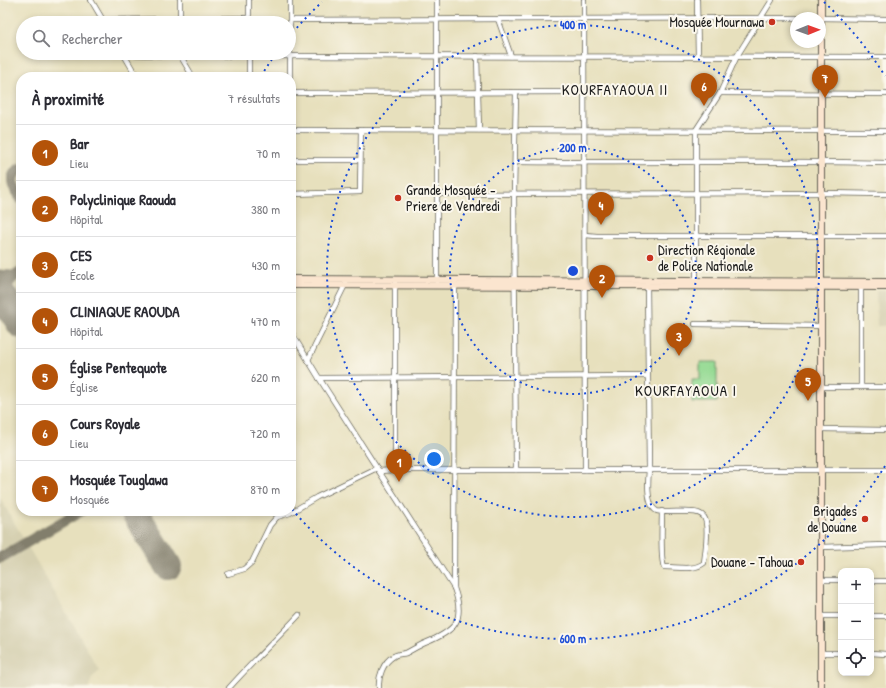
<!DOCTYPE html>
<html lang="fr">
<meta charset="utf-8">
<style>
:root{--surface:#fff;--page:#f2f2f3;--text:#2b2b33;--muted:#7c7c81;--line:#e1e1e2;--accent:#b45309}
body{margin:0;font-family:"Patrick Hand",sans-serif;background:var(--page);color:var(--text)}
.controls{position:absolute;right:12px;bottom:12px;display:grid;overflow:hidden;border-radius:8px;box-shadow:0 2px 6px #0003}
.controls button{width:36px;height:36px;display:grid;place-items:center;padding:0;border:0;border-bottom:1px solid var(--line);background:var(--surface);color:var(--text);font:20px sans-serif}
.compass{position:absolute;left:790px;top:12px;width:36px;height:36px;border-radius:50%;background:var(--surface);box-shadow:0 2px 6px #0003;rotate:89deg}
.you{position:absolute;left:434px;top:459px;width:14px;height:14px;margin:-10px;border:3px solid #fff;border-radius:50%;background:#1a73e8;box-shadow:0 0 0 6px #1a73e833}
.badge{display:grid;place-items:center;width:26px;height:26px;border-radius:50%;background:var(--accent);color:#fff;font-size:13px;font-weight:700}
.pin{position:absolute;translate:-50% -33px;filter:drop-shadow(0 1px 2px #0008)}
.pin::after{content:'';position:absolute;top:21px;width:14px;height:12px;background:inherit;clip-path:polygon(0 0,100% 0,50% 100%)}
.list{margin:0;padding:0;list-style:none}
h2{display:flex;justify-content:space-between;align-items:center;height:52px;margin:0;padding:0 16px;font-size:17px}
h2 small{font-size:13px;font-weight:400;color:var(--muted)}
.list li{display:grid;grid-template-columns:26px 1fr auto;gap:12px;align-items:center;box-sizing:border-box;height:56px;padding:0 16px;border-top:1px solid var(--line)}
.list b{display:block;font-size:15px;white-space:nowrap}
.list p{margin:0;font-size:13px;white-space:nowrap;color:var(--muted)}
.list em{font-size:13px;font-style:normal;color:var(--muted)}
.icon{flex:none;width:22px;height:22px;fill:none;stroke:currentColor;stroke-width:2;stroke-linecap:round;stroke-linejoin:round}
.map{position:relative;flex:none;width:886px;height:688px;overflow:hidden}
.search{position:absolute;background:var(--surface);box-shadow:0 2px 6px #0003;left:16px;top:16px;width:280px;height:44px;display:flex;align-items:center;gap:10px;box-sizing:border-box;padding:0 14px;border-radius:22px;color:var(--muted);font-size:15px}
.panel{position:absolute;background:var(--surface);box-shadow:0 2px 6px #0003;left:16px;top:72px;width:280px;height:444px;border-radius:16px}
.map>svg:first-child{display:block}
.built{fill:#d6d0b1}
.green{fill:#94da93;stroke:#587b58}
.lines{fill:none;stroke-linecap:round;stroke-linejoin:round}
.taxiway{stroke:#827e6c;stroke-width:11}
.runway{stroke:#827e6c;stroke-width:28}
.street-casing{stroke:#636154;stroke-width:6}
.secondary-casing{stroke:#636154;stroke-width:8}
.street{stroke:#fff;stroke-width:4.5}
.secondary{stroke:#fbe5cf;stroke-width:6}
.ring{fill:none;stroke:#1d4ed8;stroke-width:2;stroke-dasharray:2 4}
.poi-dot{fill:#c8321e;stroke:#fbf7ec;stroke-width:1.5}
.labels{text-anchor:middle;stroke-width:4;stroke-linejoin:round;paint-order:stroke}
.poi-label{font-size:14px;fill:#1c1c1c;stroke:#fbf7ec;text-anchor:end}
.neighbourhood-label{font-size:15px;letter-spacing:1px;fill:#1c1c1c;stroke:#fbf7ec}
.centre{fill:#1d4ed8;stroke:#fbf7ec;stroke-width:2}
.ring-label{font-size:12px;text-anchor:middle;font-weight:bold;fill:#1d4ed8;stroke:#fbf7ec;stroke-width:4;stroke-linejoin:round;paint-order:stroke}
</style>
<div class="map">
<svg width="886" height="688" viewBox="0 0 886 688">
<rect width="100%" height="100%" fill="#fbf7ec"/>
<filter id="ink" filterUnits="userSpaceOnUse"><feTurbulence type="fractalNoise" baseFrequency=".025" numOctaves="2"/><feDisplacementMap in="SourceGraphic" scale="8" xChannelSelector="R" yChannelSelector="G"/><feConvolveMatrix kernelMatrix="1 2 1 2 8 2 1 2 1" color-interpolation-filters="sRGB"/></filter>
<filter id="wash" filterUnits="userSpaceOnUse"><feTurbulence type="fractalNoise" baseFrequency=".012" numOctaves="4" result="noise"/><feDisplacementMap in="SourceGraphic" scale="16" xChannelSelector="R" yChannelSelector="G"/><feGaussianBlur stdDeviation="0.9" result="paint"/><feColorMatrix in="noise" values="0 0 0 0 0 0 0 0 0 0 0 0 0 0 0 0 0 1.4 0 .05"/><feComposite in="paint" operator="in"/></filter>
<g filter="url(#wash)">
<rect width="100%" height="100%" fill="#e7e0bd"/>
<g class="built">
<polygon points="876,290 886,290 886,326 877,326"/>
<polygon points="0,498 99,670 92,678 88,688 0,688"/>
</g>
<polygon class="green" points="700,362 717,362 717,402 692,402 692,379 700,379"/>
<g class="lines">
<g class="taxiway">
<path d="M 21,168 C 6,177 14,188 21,199"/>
<polyline points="0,275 14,276"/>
<path d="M 11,308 C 3,292 5,281 21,272"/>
<polyline points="134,512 138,520 141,539"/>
<polyline points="145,528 161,540"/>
<polyline points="0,558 81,511"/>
</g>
<g class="runway">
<polyline points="0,291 21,325"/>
<polyline points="134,511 168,566"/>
</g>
</g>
</g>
<g filter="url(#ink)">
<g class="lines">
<defs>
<g id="street">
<polyline points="91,0 104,22"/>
<polyline points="180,0 180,23"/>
<polyline points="249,0 249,23"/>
<polyline points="437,0 437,282"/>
<polyline points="584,0 585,470"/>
<polyline points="697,0 698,56"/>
<polyline points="820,18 886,19"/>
<polyline points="498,19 511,56"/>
<polyline points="103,20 249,18"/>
<polyline points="290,20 796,18"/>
<polyline points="123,53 137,77"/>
<polyline points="249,53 249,77"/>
<polyline points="123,54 180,56 886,57"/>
<polyline points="180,55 193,77"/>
<polyline points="477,56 479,130"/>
<polyline points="290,77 290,0"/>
<polyline points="291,93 585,92"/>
<polyline points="516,93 514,194 516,470"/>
<polyline points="720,93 886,94"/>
<polyline points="291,130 886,131"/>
<polyline points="291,160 360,160"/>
<path d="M 515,162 C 639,163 762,160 886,163"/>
<polyline points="291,194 360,192 361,130"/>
<polyline points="437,194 821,193 886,194"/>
<polyline points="585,235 597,236 886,236"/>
<path d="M 647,284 L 649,470 C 648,480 646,506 657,511 C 662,513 684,511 691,512 C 696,512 701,513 704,517 C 710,526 705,553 704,563 C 694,571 677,567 664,567 C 660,558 662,524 662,511"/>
<polyline points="696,284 696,130 720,93 737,56 772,0"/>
<polyline points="861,287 861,387"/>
<polyline points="695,324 821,326"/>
<path d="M 291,332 L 319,378 L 454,588 C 466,621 455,631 425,643 C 418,646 412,650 406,653 C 402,654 397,654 394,656 C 383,662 378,677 379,688"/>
<polyline points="308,360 346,283"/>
<polyline points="319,378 647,376"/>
<polyline points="821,387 886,387"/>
<polyline points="821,429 886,430"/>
<polyline points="395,470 886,470"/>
<polyline points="379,471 395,470 395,283"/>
<polyline points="821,547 886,545"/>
<polyline points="228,574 244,569 252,562 270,525 277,517 290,513 317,497 377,468"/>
<polyline points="821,580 841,580"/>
<polyline points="871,581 886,581"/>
<polyline points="454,588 455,284"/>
<polyline points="821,616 841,616"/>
<polyline points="871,616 886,616"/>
<polyline points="821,653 841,653"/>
<polyline points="871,653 886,654"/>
<path d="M 229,688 C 251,663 276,640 299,615"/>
</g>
<g id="secondary">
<polyline points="821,0 821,688"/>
<polyline points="291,279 886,282"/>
<polyline points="291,285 886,287"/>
</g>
</defs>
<use href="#street" class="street-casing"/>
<use href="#secondary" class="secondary-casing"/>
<use href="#street" class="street"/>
<use href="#secondary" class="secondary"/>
</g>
</g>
<g class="ring">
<circle cx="573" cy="271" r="123"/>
<circle cx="573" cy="271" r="246"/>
<path d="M885 466A368 368 0 0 1 291 508M261 76A368 368 0 0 1 275 55M289 37A368 368 0 0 1 322 2M824 2A368 368 0 0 1 885 76"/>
</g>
<g class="poi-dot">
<circle cx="772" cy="22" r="4"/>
<circle cx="398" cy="198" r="4"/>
<circle cx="650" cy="258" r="4"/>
<circle cx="865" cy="519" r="4"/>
<circle cx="801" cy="562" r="4"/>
</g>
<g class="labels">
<g class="poi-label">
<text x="764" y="27">Mosquée Mournawa</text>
<text x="406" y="195" text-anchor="start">Grande Mosquée -<tspan x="406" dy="16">Priere de Vendredi</tspan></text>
<text x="658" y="255" text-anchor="start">Direction Régionale<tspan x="658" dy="16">de Police Nationale</tspan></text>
<text x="857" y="516">Brigades<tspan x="857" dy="16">de Douane</tspan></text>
<text x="793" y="567">Douane - Tahoua</text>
</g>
<g class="neighbourhood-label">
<text x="615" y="95">KOURFAYAOUA II</text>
<text x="686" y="396">KOURFAYAOUA I</text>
</g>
</g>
<circle cx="573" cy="271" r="6" class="centre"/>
<g class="ring-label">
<text x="573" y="29">400 m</text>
<text x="573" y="152">200 m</text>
<text x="573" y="643">600 m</text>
</g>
</svg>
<div class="controls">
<button>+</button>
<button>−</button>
<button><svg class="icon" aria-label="locate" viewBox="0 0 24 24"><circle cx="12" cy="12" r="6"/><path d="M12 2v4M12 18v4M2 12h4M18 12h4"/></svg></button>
</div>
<svg class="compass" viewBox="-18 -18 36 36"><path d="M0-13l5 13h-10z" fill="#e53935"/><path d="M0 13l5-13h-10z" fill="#7c7c81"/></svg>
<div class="you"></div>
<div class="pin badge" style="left:399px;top:482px">1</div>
<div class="pin badge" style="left:602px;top:298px">2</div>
<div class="pin badge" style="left:679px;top:356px">3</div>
<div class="pin badge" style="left:601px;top:225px">4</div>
<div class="pin badge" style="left:808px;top:401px">5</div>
<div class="pin badge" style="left:704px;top:106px">6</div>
<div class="pin badge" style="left:825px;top:98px">7</div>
<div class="search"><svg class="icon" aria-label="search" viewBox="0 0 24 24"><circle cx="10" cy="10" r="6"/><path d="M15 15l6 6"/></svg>Rechercher</div>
<section class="panel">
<h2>À proximité<small>7 résultats</small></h2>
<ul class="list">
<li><span class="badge">1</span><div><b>Bar</b><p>Lieu</p></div><em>70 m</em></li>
<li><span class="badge">2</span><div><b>Polyclinique Raouda</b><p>Hôpital</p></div><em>380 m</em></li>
<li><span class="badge">3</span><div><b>CES</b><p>École</p></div><em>430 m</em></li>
<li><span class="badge">4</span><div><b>CLINIAQUE RAOUDA</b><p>Hôpital</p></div><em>470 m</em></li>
<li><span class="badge">5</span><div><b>Église Pentequote</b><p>Église</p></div><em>620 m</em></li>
<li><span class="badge">6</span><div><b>Cours Royale</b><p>Lieu</p></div><em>720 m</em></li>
<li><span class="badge">7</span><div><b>Mosquée Touglawa</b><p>Mosquée</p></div><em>870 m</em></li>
</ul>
</section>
</div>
